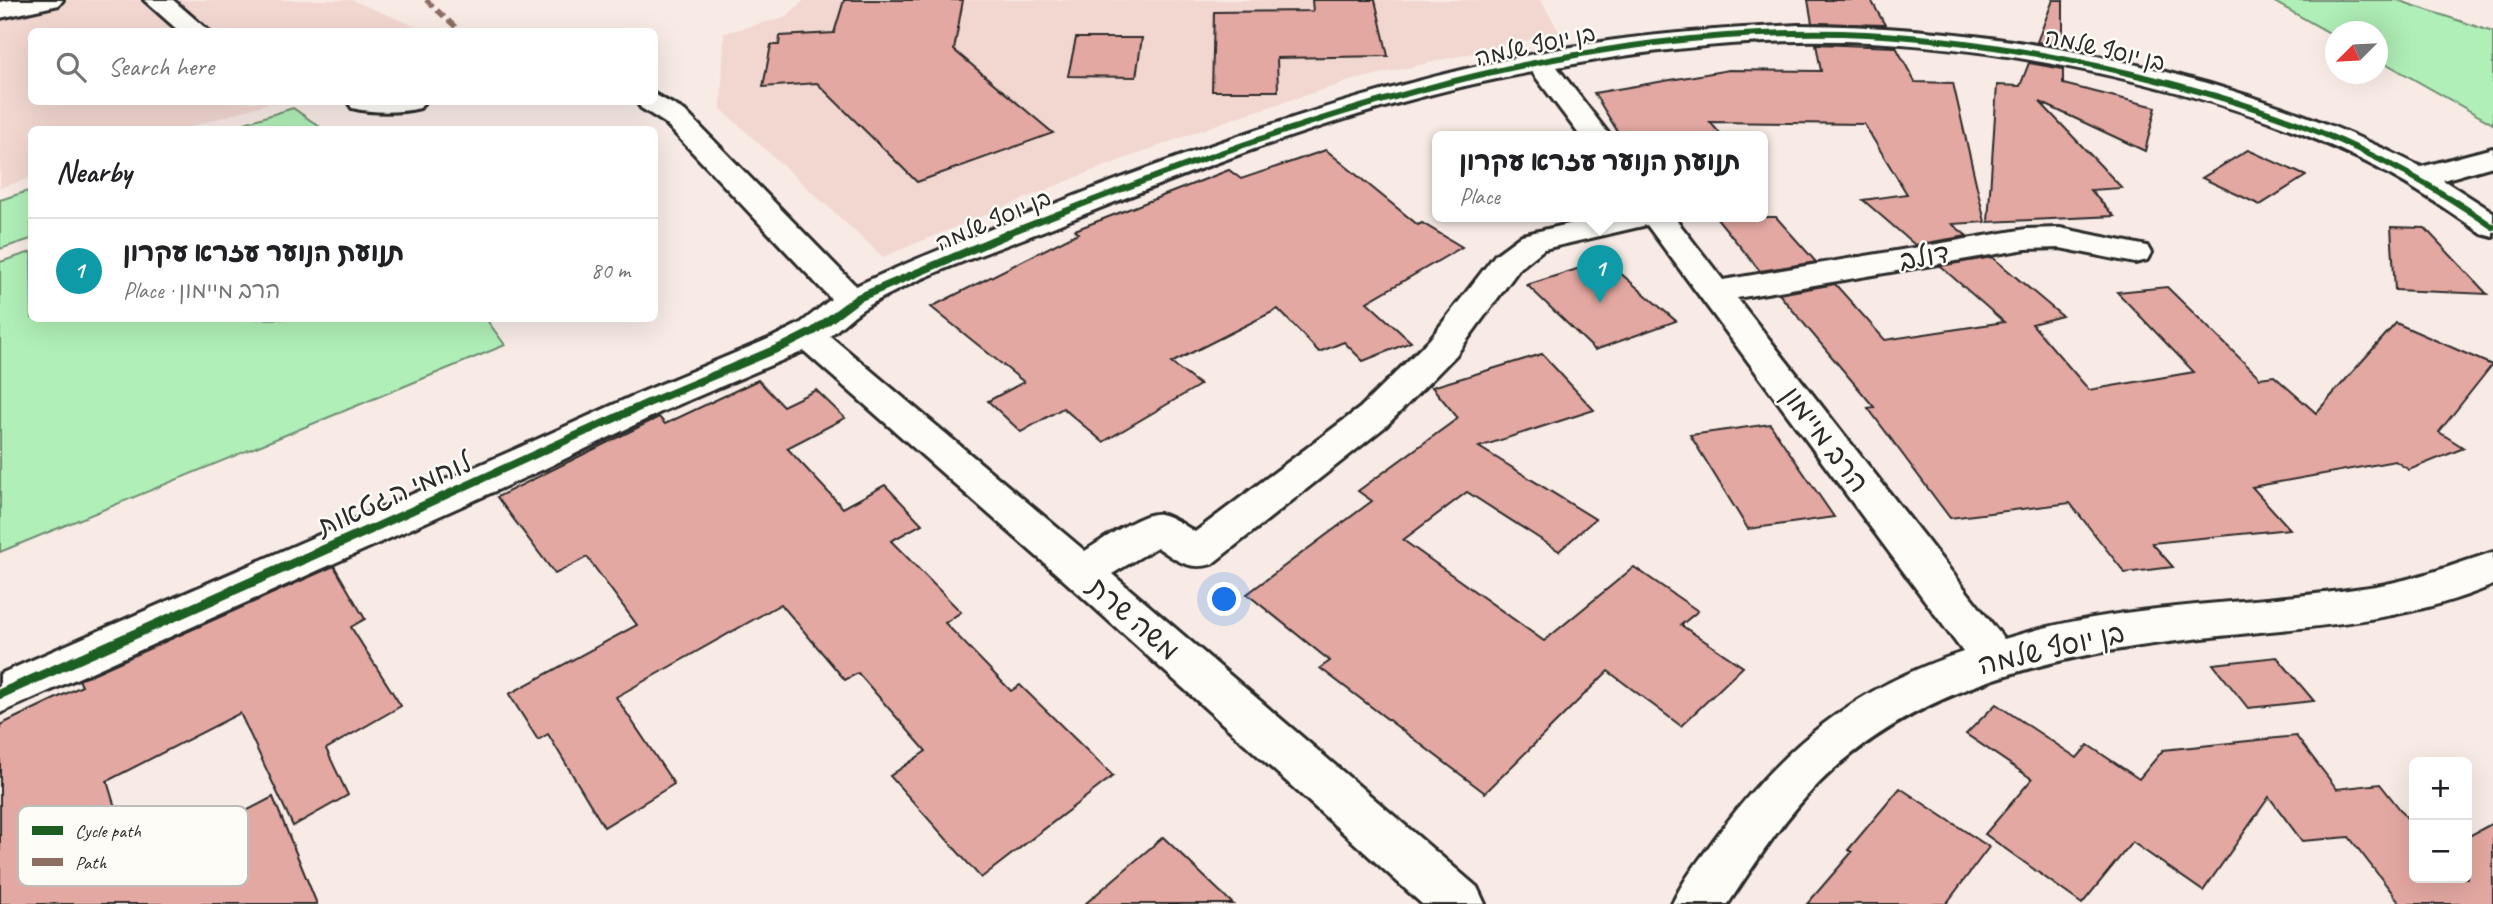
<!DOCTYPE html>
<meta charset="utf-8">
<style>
:root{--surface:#fff;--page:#f2f2f2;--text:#202124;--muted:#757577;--line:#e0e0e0;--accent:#c8321e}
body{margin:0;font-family:Caveat,"Playpen Sans Hebrew",sans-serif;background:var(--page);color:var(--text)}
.controls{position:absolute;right:21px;bottom:21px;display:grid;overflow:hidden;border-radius:10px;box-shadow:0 7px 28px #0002}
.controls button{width:63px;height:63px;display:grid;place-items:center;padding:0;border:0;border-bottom:2px solid var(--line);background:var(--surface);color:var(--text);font:35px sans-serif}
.compass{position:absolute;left:2325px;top:21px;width:63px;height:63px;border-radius:50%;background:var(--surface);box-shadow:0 7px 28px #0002;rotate:246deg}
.you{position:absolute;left:1225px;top:600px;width:24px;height:24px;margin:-18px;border:5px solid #fff;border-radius:50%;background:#1a73e8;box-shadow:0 0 0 10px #1a73e833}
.badge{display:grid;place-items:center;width:46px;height:46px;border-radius:50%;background:var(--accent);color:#fff;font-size:23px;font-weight:700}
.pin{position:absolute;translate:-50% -58px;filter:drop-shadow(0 2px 4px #0008)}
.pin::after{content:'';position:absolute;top:37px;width:24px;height:21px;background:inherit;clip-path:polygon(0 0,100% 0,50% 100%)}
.popup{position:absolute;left:1432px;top:131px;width:336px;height:91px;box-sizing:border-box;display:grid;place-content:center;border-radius:10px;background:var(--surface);filter:drop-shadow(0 2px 5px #0005);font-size:23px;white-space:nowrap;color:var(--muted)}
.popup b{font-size:26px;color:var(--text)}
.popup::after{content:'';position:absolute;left:50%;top:100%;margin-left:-14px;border:14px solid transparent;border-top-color:var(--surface)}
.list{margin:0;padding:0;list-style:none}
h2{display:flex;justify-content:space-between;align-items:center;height:91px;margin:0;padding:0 28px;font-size:30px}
h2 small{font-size:23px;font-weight:400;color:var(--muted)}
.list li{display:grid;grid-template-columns:46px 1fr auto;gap:21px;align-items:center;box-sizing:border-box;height:105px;padding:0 28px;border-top:2px solid var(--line)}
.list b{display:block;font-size:26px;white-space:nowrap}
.list p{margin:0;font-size:23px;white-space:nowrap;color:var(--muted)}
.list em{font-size:23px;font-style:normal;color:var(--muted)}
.icon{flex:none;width:38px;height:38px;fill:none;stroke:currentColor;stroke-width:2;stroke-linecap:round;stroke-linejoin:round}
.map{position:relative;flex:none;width:2493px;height:904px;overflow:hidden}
.search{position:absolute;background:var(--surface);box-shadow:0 7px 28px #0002;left:28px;top:28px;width:630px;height:77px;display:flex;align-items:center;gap:18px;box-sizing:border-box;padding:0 24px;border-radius:10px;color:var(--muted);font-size:26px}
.panel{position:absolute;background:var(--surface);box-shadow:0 7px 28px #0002;left:28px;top:126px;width:630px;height:196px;border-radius:10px}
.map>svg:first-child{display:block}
.built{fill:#f2d7d1}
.green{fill:#b0efb7;stroke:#6e8d71;stroke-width:2}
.building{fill:#e3a8a1;stroke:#2b2b2b;stroke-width:2}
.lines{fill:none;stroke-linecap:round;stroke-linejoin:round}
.minor-casing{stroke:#2b2b2b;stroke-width:6}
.minor{fill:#fdfcf7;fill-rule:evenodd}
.quiet{stroke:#8d6e63;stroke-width:5;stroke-dasharray:10 5;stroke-linecap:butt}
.cycleway-far2-casing{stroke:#fdfcf7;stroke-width:10}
.cycleway-far1-casing{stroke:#fdfcf7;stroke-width:12}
.cycleway-casing{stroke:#fdfcf7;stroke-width:15}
.cycleway-far2{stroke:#1b5e20;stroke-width:6}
.cycleway-far1{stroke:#1b5e20;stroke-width:8}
.cycleway{stroke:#1b5e20;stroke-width:10}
.labels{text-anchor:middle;stroke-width:5;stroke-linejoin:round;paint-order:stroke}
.far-street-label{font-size:23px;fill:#2b2b2b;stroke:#fdfcf7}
.street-label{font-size:28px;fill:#2b2b2b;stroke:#fdfcf7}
.key{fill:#fdfcf7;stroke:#bebdba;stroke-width:2}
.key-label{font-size:19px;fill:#2b2b2b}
</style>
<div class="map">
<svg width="2493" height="904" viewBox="0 0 2493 904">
<rect width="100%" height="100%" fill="#f8ebe6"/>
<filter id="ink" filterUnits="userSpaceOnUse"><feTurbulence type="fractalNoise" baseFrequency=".0143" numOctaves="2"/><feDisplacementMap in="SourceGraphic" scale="14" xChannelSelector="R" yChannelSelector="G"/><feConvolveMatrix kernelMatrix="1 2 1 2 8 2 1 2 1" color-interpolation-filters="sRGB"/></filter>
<g filter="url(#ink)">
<g class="built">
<polygon points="0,0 352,0 426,31 32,32 32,102 272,102 184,129 32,130 31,178 0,188"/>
<polygon points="804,0 1541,0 1560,33 1354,80 1237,117 1092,171 883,257 721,109 724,33 786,17"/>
</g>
<g class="green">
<polygon points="2271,0 2397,0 2493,32 2493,124 2378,59 2378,32 2336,32 2335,36"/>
<polygon points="293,108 320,127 314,130 225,129"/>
<polygon points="31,190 31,239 0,249 0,200"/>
<polygon points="31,252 32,318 486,319 505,345 0,552 0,262"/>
</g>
<g class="building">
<polygon points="844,0 963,0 954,50 1053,133 917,182 817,83 763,87 771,45 779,45 780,36 834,33"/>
<polygon points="1312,0 1375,0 1388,56 1277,58 1278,91 1212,91 1214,12 1313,11"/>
<polygon points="1808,0 1871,0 1885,25 1812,23"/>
<polygon points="2053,0 2063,0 2063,47 2037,42"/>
<polygon points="1076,38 1142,38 1136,77 1068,76"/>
<polygon points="1816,44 1896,47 1915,82 1953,83 1985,222 1952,224 1967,236 1915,245 1863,200 1907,194 1864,124 1710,122 1723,137 1621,137 1594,93 1729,70 1821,71"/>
<polygon points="2029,63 2063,69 2063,84 2156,107 2145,151 2040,102 2122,188 2090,190 2114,216 1988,222 1997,85 2020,86"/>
<polygon points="1326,150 1418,225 1422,223 1462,247 1367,302 1411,342 1363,361 1344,342 1319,352 1278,309 1171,363 1200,385 1103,442 1063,408 1021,432 988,401 1024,382 931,307 1078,233 1075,230 1229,170 1241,179"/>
<polygon points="2248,150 2306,176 2260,205 2202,178"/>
<polygon points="1716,217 1776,217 1816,262 1760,271"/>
<polygon points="2391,227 2425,228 2487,294 2395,290"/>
<polygon points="1992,257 2062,316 2032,324 2089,390 2194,372 2117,292 2167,287 2260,378 2274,376 2316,413 2396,323 2492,365 2439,432 2464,448 2409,470 2395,461 2252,487 2290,529 2152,543 2173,567 2125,573 2070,503 1950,518 1868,408 1874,407 1779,294 1835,284 1885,340 2004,322 1940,266"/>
<polygon points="1605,260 1676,321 1595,350 1527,285"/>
<polygon points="1542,354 1594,410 1479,447 1595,519 1559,551 1467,492 1403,540 1544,641 1634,567 1698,611 1681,625 1743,667 1681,726 1608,671 1485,793 1320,668 1330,661 1247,594 1372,501 1358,491 1458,418 1432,387"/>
<polygon points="758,380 783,406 816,390 845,418 787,448 843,508 885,485 922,524 891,541 961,612 945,623 1011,691 1020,685 1113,776 981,878 890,776 926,751 858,673 845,680 781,604 616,697 674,784 604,827 548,734 538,740 509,694 637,625 587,557 555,574 497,497 659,417 665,424"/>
<polygon points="1770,424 1834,517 1748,529 1690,435"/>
<polygon points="334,566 365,619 351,627 401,706 326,749 348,795 293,826 240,713 107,781 134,870 273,797 317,904 0,904 0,725 82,686 79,680"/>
<polygon points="2277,657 2314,701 2248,708 2213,664"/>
<polygon points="1996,704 2077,758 2088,745 2139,779 2163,750 2296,736 2337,789 2380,784 2414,827 2414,878 2467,878 2467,837 2493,823 2493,904 2401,904 2349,837 2302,841 2269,797 2203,891 2132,842 2082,904 1985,834 2032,779 1966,734"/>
<polygon points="1900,788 1989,847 1946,904 1807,904 1852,852 1848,850"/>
<polygon points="1163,837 1233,904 1085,904"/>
</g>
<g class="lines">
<defs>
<g id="minor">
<polygon points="11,0 63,0 59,5 0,18 0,2"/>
<polygon points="144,0 173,0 210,32 180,32"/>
<path d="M 1798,25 C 2007,26 2234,71 2421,167 L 2493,148 L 2493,166 L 2443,180 L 2493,212 L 2493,237 L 2482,234 C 2443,206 2403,180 2360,159 C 2201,83 1975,38 1799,41 C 1718,42 1637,52 1557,67 L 1611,137 L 1581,137 L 1532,72 C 1367,102 1208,164 1053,227 C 993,251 918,275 863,309 C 851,317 841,327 830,336 L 1085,551 C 1101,541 1143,511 1160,514 C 1173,517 1184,525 1195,532 L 1360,408 L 1430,339 L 1495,255 L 1522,235 L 1599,217 L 1674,217 L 1723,280 L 2026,229 L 2060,228 L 2147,246 L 2151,253 L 2147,260 L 2135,263 L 2060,248 L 2026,249 L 1737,298 L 2004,639 C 2124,601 2252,606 2376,586 C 2417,579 2453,565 2493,552 L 2493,585 C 2416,618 2333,625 2250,633 C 2098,648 1935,669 1820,782 C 1784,818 1756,862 1728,904 L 1672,904 C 1683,880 1700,859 1716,837 C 1782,747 1855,687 1963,652 L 1647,225 L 1544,249 L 1519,269 L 1456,355 L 1386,426 L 1212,564 C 1189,571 1176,560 1157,547 L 1112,574 L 1477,887 L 1485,904 L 1422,904 L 1067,583 L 804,351 L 661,412 L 544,469 L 0,713 L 0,674 L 516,449 L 635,395 L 773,337 L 801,323 L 831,299 L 665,123 L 641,108 L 637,102 L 654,102 L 654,94 L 685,111 L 856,286 C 927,253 999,226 1072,197 C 1245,130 1424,69 1608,41 C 1671,32 1735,28 1798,25 Z"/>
<path d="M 348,102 L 424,102 L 420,108 C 400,113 372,113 352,108 Z"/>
</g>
</defs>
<use href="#minor" class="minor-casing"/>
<use href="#minor" class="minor"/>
<polyline class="quiet" points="426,0 461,32"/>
<defs>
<path id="cycleway-far2" d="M 1004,235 C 1272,129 1550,26 1842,33 C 1939,36 2035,51 2128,73 C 2264,105 2378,146 2493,227"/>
<polyline id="cycleway-far1" points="367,531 648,403 786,345 814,331 858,298 1008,234"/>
<polyline id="cycleway" points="0,694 371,529"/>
</defs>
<use href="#cycleway-far2" class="cycleway-far2-casing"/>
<use href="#cycleway-far1" class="cycleway-far1-casing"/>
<use href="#cycleway" class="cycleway-casing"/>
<use href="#cycleway-far2" class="cycleway-far2"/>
<use href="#cycleway-far1" class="cycleway-far1"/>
<use href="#cycleway" class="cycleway"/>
</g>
</g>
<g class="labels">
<g class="far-street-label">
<text transform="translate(1535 45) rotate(-12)" y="8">בן יוסף שלמה</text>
<text transform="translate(2105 49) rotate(13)" y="8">בן יוסף שלמה</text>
<text transform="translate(993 220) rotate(-23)" y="8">בן יוסף שלמה</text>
</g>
<g class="street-label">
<text transform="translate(1924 256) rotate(-10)" y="10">דולב</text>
<text transform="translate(1826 439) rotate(53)" y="10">הרב מיימון</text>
<text transform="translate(394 494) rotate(-24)" y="10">לוחמי הגטאות</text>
<text transform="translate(1134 618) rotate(41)" y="10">משה שרת</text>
<text transform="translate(2051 648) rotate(-13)" y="10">בן יוסף שלמה</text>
</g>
</g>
<rect x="18" y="806" width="230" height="80" rx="10" class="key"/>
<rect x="32" y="826" width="31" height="9" fill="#1b5e20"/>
<rect x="32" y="858" width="31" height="8" fill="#8d6e63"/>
<g class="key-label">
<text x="75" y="837">Cycle path</text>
<text x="75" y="869">Path</text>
</g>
</svg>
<div class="controls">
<button>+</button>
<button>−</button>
</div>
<svg class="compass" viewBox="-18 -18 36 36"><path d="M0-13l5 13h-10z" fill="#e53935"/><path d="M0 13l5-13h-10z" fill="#757577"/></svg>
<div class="you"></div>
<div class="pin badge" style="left:1600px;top:303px;background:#0f9aa8">1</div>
<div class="popup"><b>תנועת הנוער עזרא עקרון</b>Place</div>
<div class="search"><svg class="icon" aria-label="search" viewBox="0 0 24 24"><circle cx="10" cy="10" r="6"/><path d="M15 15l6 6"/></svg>Search here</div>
<section class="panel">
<h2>Nearby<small></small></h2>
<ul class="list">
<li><span class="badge" style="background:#0f9aa8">1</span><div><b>תנועת הנוער עזרא עקרון</b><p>Place · הרב מיימון</p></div><em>80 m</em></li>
</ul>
</section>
</div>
